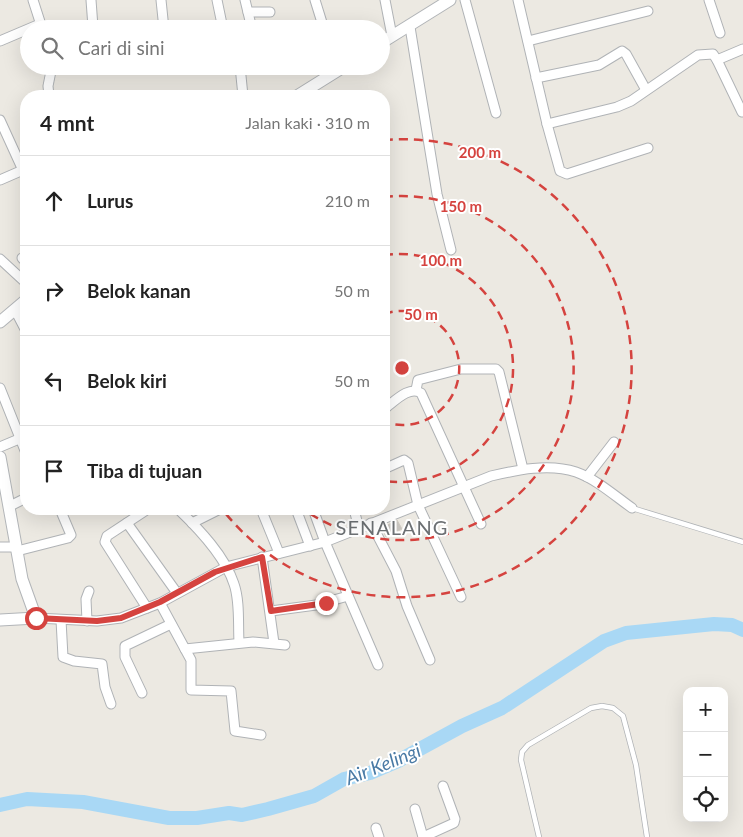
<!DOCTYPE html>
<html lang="id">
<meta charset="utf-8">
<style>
:root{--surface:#fff;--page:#f6f6f6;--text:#222;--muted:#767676;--line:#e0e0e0}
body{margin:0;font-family:Lato,sans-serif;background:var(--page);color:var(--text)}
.controls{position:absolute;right:15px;bottom:15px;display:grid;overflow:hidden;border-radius:10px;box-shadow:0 5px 20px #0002}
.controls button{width:45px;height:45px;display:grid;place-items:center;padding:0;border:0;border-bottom:1px solid var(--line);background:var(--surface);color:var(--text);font:25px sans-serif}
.stop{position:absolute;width:15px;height:15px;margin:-11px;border:4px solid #d5433f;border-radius:50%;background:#fff}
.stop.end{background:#d5433f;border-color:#fff;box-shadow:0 1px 5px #0008}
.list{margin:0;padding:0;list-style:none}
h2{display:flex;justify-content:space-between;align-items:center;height:65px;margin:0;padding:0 20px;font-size:21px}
h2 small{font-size:16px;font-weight:400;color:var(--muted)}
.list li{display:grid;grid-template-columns:32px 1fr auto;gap:15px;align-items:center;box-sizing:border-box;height:90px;padding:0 20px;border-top:1px solid var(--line)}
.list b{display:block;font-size:19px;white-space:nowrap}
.list em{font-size:16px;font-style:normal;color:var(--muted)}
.icon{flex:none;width:28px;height:28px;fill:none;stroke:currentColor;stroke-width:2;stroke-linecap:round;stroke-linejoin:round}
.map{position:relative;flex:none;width:743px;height:837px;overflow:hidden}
.search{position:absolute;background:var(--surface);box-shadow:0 5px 20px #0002;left:20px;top:20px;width:370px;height:55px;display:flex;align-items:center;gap:12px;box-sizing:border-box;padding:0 18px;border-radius:28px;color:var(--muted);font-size:19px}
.panel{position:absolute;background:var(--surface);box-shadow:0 5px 20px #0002;left:20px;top:90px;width:370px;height:425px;border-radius:20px}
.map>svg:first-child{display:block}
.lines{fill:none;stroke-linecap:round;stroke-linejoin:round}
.river{stroke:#a9d8f5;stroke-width:14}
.building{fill:#c7c4bf;stroke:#cfcac1}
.lane-casing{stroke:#b0b3b6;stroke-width:6}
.street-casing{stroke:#b0b3b6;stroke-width:11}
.secondary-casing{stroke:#b2b5b8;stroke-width:13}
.lane{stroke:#fff;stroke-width:4.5}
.street{stroke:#fff;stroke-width:9}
.secondary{stroke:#fff;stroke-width:11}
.route{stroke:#d5433f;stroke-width:6}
.ring{fill:none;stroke:#d5433f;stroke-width:2.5;stroke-dasharray:9 6}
.labels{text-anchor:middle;stroke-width:4;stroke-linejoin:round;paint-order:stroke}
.water-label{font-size:19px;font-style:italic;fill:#497aa5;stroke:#fff}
.quarter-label{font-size:20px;letter-spacing:1px;fill:#6c7073;stroke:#fff}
.centre{fill:#d5433f;stroke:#fff;stroke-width:2.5}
.ring-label{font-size:15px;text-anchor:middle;font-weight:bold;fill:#d5433f;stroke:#fff;stroke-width:4;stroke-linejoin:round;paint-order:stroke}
</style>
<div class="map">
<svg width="743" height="837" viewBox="0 0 743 837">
<rect width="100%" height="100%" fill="#ece9e2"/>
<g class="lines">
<polyline class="river" points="0,805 27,799 83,802 169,818 197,818 229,813 242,815 268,809 314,796 344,779 370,773 398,761 462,726 502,708 604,641 626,633 714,624 732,625 743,630"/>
</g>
<polygon class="building" points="397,520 402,529 386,537 382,528"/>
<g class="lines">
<defs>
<g id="lane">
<polyline points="632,508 743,542"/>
<polyline points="539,837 521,760 522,752 528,745 591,708 602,706 613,708 623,716 636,765 647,837"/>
</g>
<g id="street">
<polyline points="33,0 42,28"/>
<polyline points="91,0 93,27"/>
<polyline points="161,0 164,29"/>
<polyline points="217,0 223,29"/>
<polyline points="245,0 252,29"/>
<polyline points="315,0 324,29"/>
<polyline points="385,0 392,36"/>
<polyline points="465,0 496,113"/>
<polyline points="518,0 547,124 560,171 567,174 648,148"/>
<polyline points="709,0 720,33"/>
<polyline points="248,12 270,12"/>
<polyline points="410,27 437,194 451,250"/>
<polyline points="0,41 40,24"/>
<polyline points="528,41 648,11"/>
<polyline points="717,60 743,49"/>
<polyline points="240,66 243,96"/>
<polyline points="536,78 599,65 622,51 626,54 646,90"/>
<polyline points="49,96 48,86 52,66"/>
<polyline points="0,120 26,177"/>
<polyline points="547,124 617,107 631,101 698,55 713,54 717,60 742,112"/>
<polyline points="0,180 23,170"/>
<polyline points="22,258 26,262"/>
<polyline points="0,259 26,283"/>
<polyline points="15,310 26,331"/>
<polyline points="0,388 26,453"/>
<polyline points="416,390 418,380 461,369 496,369 499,372 523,469"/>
<path d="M 384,409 C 394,402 409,385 421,393 L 481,524"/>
<polyline points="0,447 26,436"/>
<polyline points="384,469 404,460 408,463 418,505 461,597"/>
<polyline points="587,477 614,442"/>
<polyline points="10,506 26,498"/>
<path d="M 178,509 C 199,529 225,556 234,584 C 240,601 238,624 239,642"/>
<polyline points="261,509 279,553"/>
<polyline points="296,509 310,546"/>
<polyline points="313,509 325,542 378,665"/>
<polyline points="354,509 359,529"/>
<polyline points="127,523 177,593"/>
<polyline points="192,523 220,509"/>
<polyline points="371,523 396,571 407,606 430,660"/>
<polyline points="0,547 16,547"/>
<polyline points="17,551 68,538 71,535 60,509"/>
<polyline points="262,557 274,643"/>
<polyline points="160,603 191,660 191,690 231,691 235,731 261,735"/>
<polyline points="147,608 105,542 107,536 148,509"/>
<polyline points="271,611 316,605 348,596"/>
<path d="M 36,618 L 97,621 L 121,618 L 160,603 L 226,567 L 325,542 L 491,476 C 517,470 549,463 576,472 C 596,479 615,496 632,508"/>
<polyline points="61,620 63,657 74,661 102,664 105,687 111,704"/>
<polyline points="87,621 86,599 89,591"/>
<polyline points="185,649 253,642 285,645"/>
<polyline points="142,693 125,657 125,646 171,624"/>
<polyline points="415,809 423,837"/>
<polyline points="376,828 379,837"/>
<polyline points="423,837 454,823 455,819 443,786"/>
</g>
<g id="secondary">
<polyline points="381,43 450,0"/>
<polyline points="297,96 345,66"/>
<polyline points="0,322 26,300"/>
<polyline points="0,457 22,579 36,618 0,620"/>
</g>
</defs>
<use href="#lane" class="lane-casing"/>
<use href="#street" class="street-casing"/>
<use href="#secondary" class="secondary-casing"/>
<use href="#lane" class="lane"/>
<use href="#street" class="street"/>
<use href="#secondary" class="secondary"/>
</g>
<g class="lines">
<polyline class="route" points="36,618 97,621 121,618 160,602 215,572 262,557 271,611 326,603"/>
</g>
<g class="ring">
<path d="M384 314A57 57 0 1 1 384 422"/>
<path d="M384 255A114 114 0 1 1 384 481"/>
<path d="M384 197A172 172 0 1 1 303 509"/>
<path d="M384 140A229 229 0 1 1 222 509"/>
</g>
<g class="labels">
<g class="water-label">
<text transform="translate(383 764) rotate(-22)" y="7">Air Kelingi</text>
</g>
<g class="quarter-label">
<text x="392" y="535">SENALANG</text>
</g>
</g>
<circle cx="402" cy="368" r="8" class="centre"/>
<g class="ring-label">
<text x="480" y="158">200 m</text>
<text x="461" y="212">150 m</text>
<text x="441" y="266">100 m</text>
<text x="421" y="320">50 m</text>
</g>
</svg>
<div class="controls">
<button>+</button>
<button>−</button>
<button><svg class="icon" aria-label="locate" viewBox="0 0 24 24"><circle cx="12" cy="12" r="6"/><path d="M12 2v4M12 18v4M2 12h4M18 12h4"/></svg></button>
</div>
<div class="stop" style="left:36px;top:618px"></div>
<div class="stop end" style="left:326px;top:603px"></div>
<div class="search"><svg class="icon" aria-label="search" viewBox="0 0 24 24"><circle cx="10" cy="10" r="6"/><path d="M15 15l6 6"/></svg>Cari di sini</div>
<section class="panel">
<h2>4 mnt<small>Jalan kaki · 310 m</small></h2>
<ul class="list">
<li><svg class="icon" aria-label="ahead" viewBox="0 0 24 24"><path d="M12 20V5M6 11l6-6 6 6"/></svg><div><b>Lurus</b></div><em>210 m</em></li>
<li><svg class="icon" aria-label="right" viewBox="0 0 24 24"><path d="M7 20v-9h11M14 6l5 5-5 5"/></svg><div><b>Belok kanan</b></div><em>50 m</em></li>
<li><svg class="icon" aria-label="left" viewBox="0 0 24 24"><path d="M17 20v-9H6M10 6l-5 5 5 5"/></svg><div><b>Belok kiri</b></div><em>50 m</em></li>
<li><svg class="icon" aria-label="arrive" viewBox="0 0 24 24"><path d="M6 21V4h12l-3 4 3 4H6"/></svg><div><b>Tiba di tujuan</b></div></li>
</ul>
</section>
</div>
